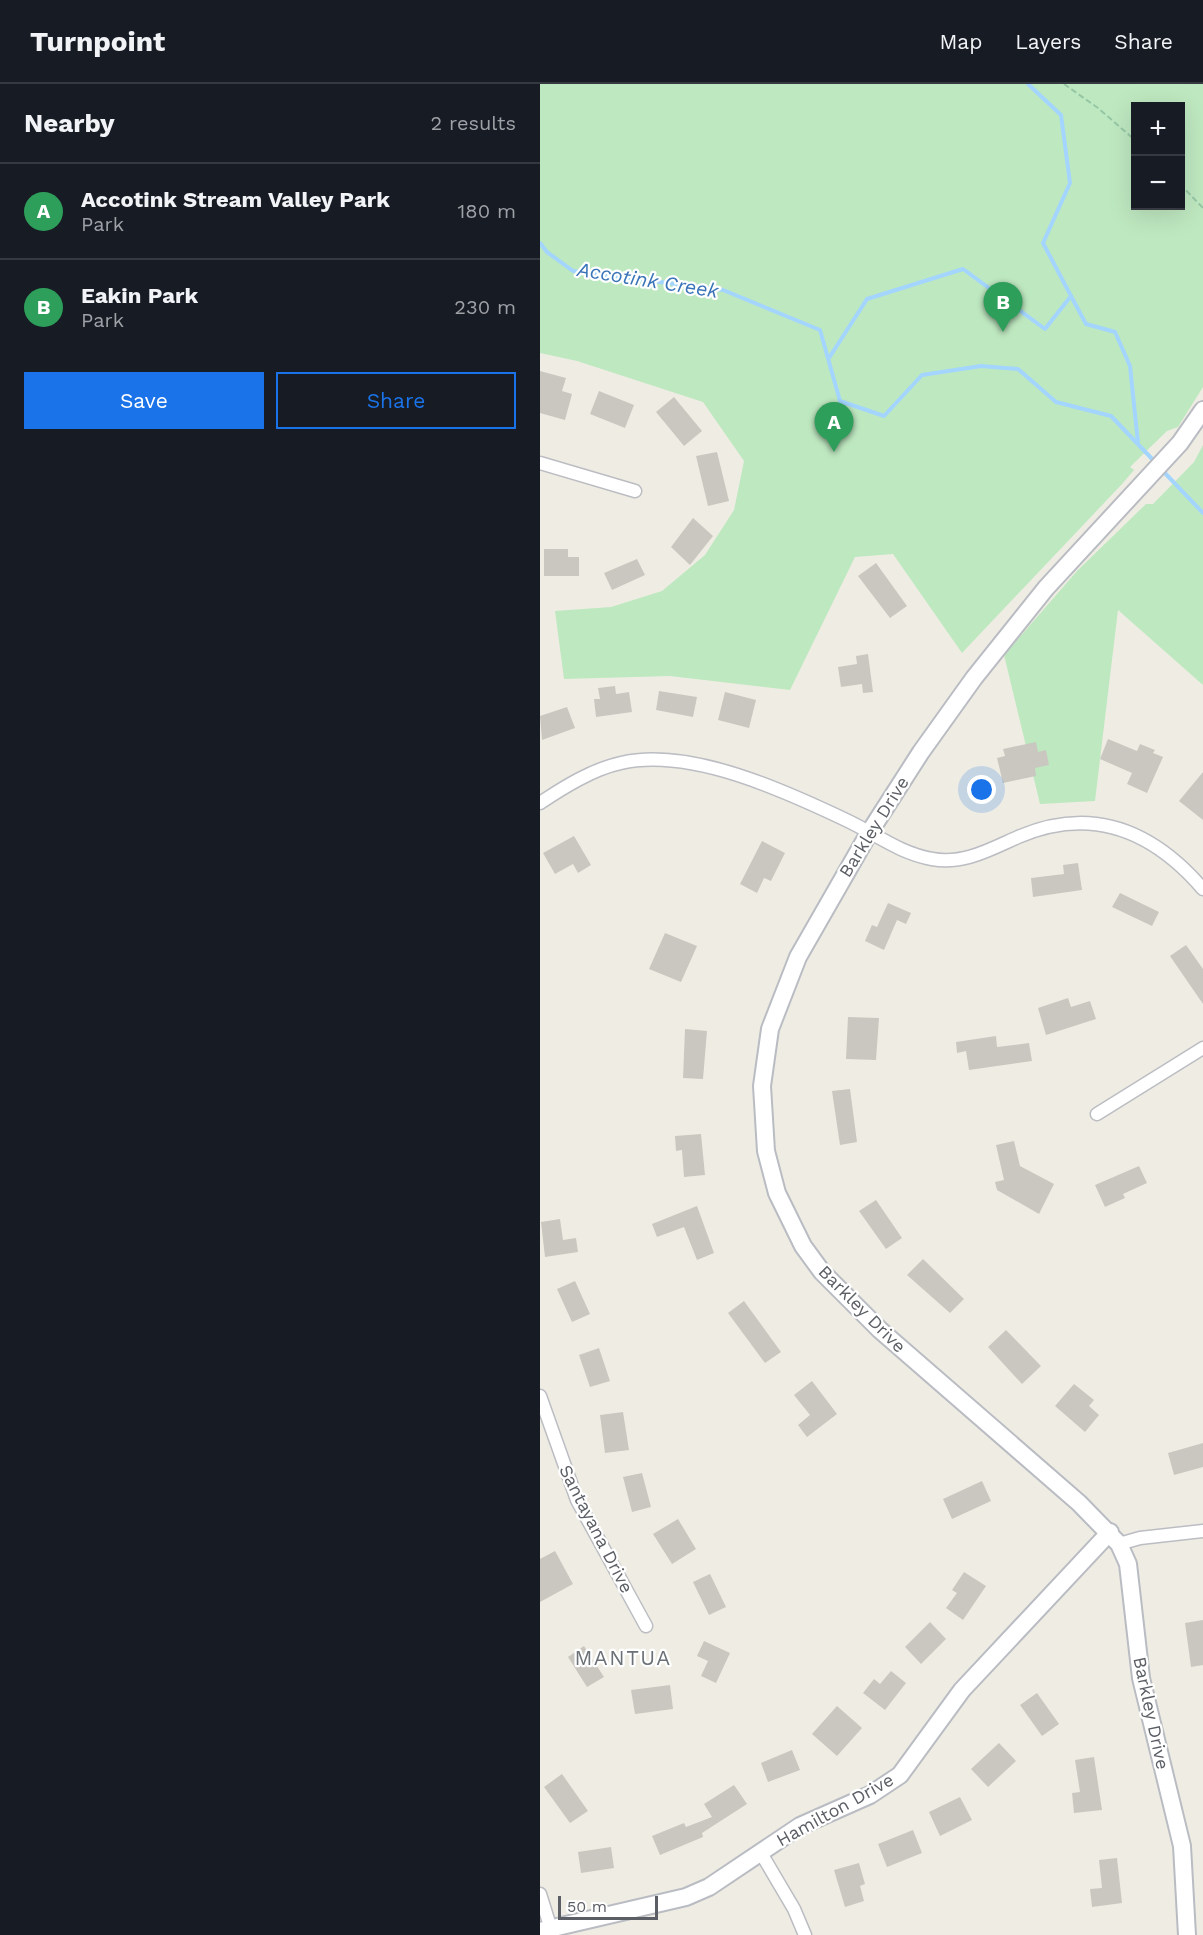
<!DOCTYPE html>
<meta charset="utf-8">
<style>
:root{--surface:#171b24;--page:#20242c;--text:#f1f3f6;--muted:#9ea1a6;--line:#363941;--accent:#1a73e8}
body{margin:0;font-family:"Work Sans",sans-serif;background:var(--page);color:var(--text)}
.controls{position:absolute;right:18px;top:18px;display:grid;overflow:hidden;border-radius:0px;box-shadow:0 6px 24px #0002}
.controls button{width:54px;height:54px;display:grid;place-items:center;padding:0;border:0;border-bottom:2px solid var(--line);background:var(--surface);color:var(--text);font:30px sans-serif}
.scale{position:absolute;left:18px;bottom:15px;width:100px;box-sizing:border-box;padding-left:6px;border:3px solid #5b5f65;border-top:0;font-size:16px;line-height:21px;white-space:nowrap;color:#5b5f65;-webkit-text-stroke:4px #fff;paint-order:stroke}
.you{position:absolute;left:442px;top:706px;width:21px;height:21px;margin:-15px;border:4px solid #fff;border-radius:50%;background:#1a73e8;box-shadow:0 0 0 9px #1a73e833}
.badge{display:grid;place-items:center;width:39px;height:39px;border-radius:50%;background:var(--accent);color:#fff;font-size:20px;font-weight:700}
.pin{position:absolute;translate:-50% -50px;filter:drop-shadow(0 2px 3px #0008)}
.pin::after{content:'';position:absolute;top:32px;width:21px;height:18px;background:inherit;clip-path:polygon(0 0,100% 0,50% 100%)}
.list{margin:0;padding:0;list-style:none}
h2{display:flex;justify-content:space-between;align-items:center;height:78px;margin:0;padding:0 24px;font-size:26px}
h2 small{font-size:20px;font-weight:400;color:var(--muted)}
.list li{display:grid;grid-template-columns:39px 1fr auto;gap:18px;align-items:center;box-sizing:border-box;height:96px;padding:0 24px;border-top:2px solid var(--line)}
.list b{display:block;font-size:22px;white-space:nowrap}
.list p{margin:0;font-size:20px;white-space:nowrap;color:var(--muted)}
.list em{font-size:20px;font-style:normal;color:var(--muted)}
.actions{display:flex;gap:12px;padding:18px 24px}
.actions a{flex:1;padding:14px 0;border:2px solid var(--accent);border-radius:0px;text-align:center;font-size:21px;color:var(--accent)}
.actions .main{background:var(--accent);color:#fff}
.map{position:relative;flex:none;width:663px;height:1851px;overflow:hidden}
header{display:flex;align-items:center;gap:36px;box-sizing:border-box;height:84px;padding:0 30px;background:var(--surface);border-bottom:2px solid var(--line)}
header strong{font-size:28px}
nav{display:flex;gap:33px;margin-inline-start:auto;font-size:21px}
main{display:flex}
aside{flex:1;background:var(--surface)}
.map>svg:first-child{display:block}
.green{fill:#bee8c0;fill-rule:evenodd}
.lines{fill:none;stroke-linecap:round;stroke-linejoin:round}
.stream{stroke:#a3d5ff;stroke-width:4}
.building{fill:#cac7c0}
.street-casing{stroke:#bbbdc3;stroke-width:15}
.secondary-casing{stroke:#b9bcc2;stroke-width:20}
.path{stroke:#96c7a5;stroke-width:2;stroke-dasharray:6 3;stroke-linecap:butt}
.street{stroke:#fff;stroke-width:12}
.secondary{stroke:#fff;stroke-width:16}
.labels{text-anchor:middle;stroke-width:4.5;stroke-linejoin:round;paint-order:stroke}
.street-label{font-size:18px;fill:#5b5f65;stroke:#fff}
.water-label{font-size:20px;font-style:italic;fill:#3a74b8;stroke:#fff}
.quarter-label{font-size:21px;letter-spacing:1.5px;fill:#6c7177;stroke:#fff}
</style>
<header>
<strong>Turnpoint</strong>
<nav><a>Map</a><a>Layers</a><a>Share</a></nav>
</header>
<main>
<aside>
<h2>Nearby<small>2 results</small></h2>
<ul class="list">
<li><span class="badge" style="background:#2e9e5b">A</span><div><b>Accotink Stream Valley Park</b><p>Park</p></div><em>180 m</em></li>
<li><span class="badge" style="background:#2e9e5b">B</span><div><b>Eakin Park</b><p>Park</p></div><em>230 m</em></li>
</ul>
<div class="actions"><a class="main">Save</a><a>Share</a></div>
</aside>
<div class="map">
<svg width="663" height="1851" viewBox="0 0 663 1851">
<rect width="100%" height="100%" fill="#efede3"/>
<g class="green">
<path d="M 0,0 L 663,0 L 663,303 L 638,343 L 627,347 L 590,383 L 594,386 L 582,400 L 422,569 L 353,470 L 315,473 L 250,606 L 130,592 L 24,595 L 15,527 L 71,523 L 122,507 L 165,471 L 194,426 L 204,377 L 163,318 L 37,277 L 0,269 ZM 596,22 L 640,22 L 640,122 L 596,122 Z"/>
<polygon points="663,361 663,601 578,526 555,717 500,720 464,571 537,487 606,420 613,420 654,378"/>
</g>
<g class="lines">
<g class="stream">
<polyline points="0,159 7,168 33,187 183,206 280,246 300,317 344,332 382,291 441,282 478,285 516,318 571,332 615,378"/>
<polyline points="531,212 546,240 575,248 590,282 598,359"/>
<polyline points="289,274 327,215 423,185 505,245 531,212 503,159 530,99 521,31 488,0"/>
<polyline points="622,386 663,429"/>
</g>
</g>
<g class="building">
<polygon points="0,287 26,294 22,307 32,310 25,336 0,329"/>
<polygon points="59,307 94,321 85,344 50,330"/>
<polygon points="134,313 162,347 144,362 116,328"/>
<polygon points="177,368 189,417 168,422 156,372"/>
<polygon points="153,434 173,452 150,481 131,463"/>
<polygon points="4,465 28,465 28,473 39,473 39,492 4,492"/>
<polygon points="97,475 105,491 72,506 64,489"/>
<polygon points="336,479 367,522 350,534 318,492"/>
<polygon points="328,570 333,608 323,609 322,600 301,603 298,583 317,580 316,572"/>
<polygon points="75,602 76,610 89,608 92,628 56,633 54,615 60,615 58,604"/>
<polygon points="119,607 157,613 153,633 116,626"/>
<polygon points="185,608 216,616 209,644 178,636"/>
<polygon points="27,623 35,644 2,656 0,632"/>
<polygon points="568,655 597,667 600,660 615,666 613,669 623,673 607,709 587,700 592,689 560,675"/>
<polygon points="496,658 498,668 506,666 509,681 495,684 496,692 463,699 457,674 465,672 463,665"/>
<polygon points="663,688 663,736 639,717"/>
<polygon points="34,752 51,781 38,789 33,780 15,790 3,769"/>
<polygon points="222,757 245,769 231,797 224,794 217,809 200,800"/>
<polygon points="538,779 542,806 493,813 491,794 524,790 523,781"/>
<polygon points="580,809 619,828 612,842 572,823"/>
<polygon points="348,819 371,829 366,840 357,836 344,866 325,857 332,841 337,843"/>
<polygon points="125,849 157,862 141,898 109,885"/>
<polygon points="646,861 663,885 663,920 630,872"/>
<polygon points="528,914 531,923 550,917 556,935 506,951 498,924"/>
<polygon points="308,933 339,934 336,976 306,975"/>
<polygon points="145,945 167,947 163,995 143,994"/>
<polygon points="456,952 457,963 489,959 492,977 429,986 426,967 417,969 416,958"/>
<polygon points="310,1005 317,1058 300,1061 292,1007"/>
<polygon points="161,1050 165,1091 144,1093 142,1066 136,1067 135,1052"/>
<polygon points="474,1057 480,1082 514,1100 499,1130 457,1106 455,1098 464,1096 456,1061"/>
<polygon points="599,1082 607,1099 583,1110 585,1114 565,1123 555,1101"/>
<polygon points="336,1116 362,1154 346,1165 319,1127"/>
<polygon points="157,1122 174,1169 157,1176 144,1143 117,1153 112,1140"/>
<polygon points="20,1135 23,1156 36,1154 38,1168 5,1173 1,1138"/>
<polygon points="383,1175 424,1215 410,1229 367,1191"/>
<polygon points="35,1197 50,1230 32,1238 17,1205"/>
<polygon points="204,1217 241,1268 225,1279 188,1229"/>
<polygon points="466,1246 501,1282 482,1300 448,1263"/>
<polygon points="59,1264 70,1297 50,1303 39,1271"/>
<polygon points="272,1297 297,1330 267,1353 258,1341 270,1331 254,1311"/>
<polygon points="534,1300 554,1316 549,1322 559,1331 545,1348 515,1322"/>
<polygon points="83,1328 89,1366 65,1369 60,1331"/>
<polygon points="663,1359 663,1383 634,1391 628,1369"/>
<polygon points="102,1389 111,1423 92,1428 83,1393"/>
<polygon points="442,1397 451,1417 412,1435 403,1415"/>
<polygon points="138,1435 156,1465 132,1480 113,1450"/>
<polygon points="15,1467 33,1500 0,1518 0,1475"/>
<polygon points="424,1488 446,1502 423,1536 406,1524 417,1509 412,1506"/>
<polygon points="170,1490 186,1523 169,1531 153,1498"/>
<polygon points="663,1536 663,1581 651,1583 645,1539"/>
<polygon points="390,1538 406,1555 381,1580 365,1563"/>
<polygon points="164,1557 190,1569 176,1599 161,1592 168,1577 157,1572"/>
<polygon points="44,1562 64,1593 47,1603 28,1573"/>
<polygon points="351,1587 366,1599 345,1626 323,1609 334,1595 340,1600"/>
<polygon points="130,1601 133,1625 95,1630 91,1606"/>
<polygon points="497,1609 519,1640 502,1652 480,1621"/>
<polygon points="297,1622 322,1644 297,1672 272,1650"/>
<polygon points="459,1659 476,1677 448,1703 431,1685"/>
<polygon points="252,1666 260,1686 228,1698 221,1679"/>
<polygon points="554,1673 562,1726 534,1729 532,1709 540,1708 535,1676"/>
<polygon points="22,1690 48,1727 30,1739 4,1703"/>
<polygon points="194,1701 207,1720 162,1749 163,1753 120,1771 112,1752 144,1739 146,1743 172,1733 164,1720"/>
<polygon points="420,1713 432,1736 400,1752 389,1728"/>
<polygon points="373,1746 382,1769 347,1783 338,1760"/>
<polygon points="71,1763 74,1784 41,1789 38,1768"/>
<polygon points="577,1774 582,1819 552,1823 550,1805 562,1804 559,1776"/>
<polygon points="319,1779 325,1800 320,1802 324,1817 305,1823 294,1786"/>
</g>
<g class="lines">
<defs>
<g id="street">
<polyline points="0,379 95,407"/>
<path d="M 0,719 C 24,703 53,685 81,679 C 150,663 245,707 306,736 C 336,750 359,769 392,775 C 423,781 451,765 478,753 C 552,721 613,747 663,805"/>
<polyline points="557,1030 663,964"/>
<polyline points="0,1312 37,1416 106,1542"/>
<polyline points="579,1460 600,1454 663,1447"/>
<polyline points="221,1769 254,1825 265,1851"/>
<polyline points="0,1810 11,1845"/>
</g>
<g id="secondary">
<polyline points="0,1847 146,1813 169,1803 260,1742 330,1711 360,1691 422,1606 570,1448"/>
<polyline points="647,1851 642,1762 601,1594 588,1480 579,1460 539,1419 340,1246 282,1188 263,1162 237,1109 226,1067 222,1002 230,945 258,873 329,749 381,668 434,594 506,504 640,359 663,326"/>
</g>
</defs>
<use href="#street" class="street-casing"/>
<use href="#secondary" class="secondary-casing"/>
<g class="path">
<polyline points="524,0 558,24 596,57"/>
<polyline points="640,100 663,124"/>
</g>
<use href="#street" class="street"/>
<use href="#secondary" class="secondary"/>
</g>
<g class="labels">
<g class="street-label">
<text transform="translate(334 743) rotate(-58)" y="6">Barkley Drive</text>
<text transform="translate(322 1225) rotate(45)" y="6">Barkley Drive</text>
<text transform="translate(56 1445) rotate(63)" y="6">Santayana Drive</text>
<text transform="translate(611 1629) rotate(78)" y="6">Barkley Drive</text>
<text transform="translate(295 1726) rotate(-29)" y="6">Hamilton Drive</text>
</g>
<g class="water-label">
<text transform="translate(108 196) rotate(9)" y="7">Accotink Creek</text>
</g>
<g class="quarter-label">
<text x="83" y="1581">MANTUA</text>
</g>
</g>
</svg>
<div class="controls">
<button>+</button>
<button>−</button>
</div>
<div class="scale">50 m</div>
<div class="you"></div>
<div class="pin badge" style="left:294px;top:368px;background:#2e9e5b">A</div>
<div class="pin badge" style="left:463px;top:248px;background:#2e9e5b">B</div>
</div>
</main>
